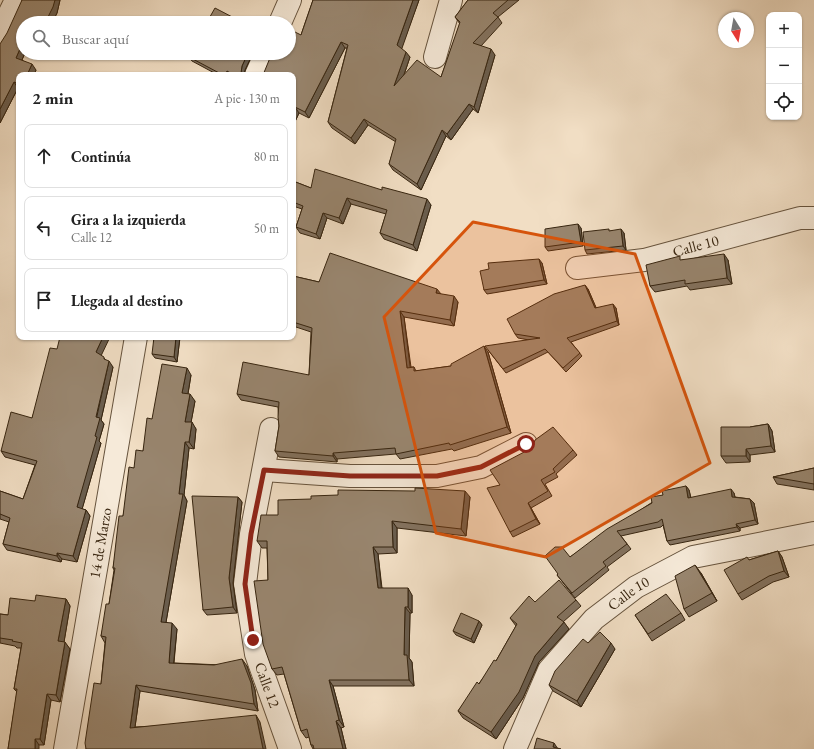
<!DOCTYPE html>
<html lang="es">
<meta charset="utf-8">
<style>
:root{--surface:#fff;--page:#f6f6f6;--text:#222;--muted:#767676;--line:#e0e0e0}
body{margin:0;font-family:"EB Garamond",serif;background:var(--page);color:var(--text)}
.controls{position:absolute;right:12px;top:12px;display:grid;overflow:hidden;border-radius:8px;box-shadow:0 1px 3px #0004}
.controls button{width:36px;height:36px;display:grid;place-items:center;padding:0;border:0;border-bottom:1px solid var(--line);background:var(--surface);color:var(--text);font:20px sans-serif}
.compass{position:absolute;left:718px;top:12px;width:36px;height:36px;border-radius:50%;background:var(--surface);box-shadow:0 1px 3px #0004;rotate:169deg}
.stop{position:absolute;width:12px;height:12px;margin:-9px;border:3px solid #8f2418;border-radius:50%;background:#fff}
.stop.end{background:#8f2418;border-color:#fff;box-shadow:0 1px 4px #0008}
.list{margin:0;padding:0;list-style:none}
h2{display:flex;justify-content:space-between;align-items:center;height:52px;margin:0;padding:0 16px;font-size:17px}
h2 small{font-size:13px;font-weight:400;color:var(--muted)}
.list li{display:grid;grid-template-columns:26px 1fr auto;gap:12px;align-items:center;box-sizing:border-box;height:64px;margin:0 8px 8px;padding:0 8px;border:1px solid var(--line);border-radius:8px}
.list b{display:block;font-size:15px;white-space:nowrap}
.list p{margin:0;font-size:13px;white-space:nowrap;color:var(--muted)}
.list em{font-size:13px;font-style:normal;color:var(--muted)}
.icon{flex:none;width:22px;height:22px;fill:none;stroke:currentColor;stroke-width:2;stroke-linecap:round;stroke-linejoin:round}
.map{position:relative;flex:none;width:814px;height:749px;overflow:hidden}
.search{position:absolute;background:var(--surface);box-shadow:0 1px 3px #0004;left:16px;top:16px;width:280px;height:44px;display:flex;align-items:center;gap:10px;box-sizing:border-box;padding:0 14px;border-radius:22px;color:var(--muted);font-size:15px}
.panel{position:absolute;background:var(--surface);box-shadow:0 1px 3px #0004;left:16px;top:72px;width:280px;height:268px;border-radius:8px}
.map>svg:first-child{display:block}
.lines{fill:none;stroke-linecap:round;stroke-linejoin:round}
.street-casing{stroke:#66533d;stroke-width:24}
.street{stroke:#f6ead9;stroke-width:22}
.wall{fill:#83725f;stroke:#372510}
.shaded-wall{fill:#6a5d4d;stroke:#372510}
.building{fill:#98856e;stroke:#372510}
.route{stroke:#8f2418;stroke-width:5}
.marked{fill:#d6540c;fill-opacity:0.2;stroke:#d6540c;stroke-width:3;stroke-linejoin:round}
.labels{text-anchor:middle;stroke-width:3;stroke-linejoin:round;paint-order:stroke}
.street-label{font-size:15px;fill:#372510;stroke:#f6ead9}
</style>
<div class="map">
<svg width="814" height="749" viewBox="0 0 814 749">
<rect width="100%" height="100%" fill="#f1dec4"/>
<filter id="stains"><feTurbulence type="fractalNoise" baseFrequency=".005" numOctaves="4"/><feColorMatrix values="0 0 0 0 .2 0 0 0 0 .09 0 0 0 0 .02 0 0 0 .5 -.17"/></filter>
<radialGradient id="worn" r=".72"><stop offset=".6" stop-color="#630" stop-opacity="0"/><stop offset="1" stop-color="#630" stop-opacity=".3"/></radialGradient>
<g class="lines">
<defs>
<g id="street">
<polyline points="280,23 290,0"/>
<polyline points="0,33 16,0"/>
<polyline points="435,57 451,0"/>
<polyline points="256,75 266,53"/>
<path id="s1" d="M 577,268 L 644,260 L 800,218 L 814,218"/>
<path id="s2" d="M 271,429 L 251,534 L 245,584 L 256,654 L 290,749"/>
<polyline points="264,470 350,476 437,476 481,467 526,444"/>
<path id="s3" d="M 65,749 L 136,337"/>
<path id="s4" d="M 515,749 L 549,670 L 594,619 L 636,587 L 693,557 L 814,533"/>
</g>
</defs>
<use href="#street" class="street-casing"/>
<use href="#street" class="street"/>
</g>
<g class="wall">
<polygon points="22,0 60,0 57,13 52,23 23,23 23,53 25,53 22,60 36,70 34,75 19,75 19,89 18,88 0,123"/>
<polygon points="313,0 419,0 401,49 410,57 404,75 441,77 460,24 455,17 468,0 519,0 498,17 502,23 481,46 495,55 478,113 473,109 451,140 446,136 421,190 393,170 389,164 396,142 368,125 355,144 332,128 328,122 347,48 345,48 309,118 299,113 293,126 293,75 289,53 301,35"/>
<polygon points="188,53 253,53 245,70 244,75 218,75 192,61 189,57 191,54"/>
<polygon points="293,181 311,188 431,205 417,251 384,239 380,233 386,214 351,204 343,224 327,218 320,239 300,233 296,227 302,209 293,206"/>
<polygon points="581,228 583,246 548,251 545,247"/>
<polygon points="610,231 624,233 626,250 587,254 585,250"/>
<polygon points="682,260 728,260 732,284 690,290 687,286 655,292 650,286"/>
<polygon points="542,263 547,284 487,294 484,290 489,269"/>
<polygon points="293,276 319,282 440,294 458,302 454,326 404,317 411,367 414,367 416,371 451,366 488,352 511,433 454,451 452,449 400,459 396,454 337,459 337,462 279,457 275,451 279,426 278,407 241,400 237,394 309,375 311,332 293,326"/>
<polygon points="588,289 596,308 616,308 619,325 571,342 582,356 566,372 548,352 506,373 488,350 529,340 518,338 515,334"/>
<polygon points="180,337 177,362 155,358 152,354"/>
<polygon points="57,349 101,355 113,367 101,420 104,424 99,441 101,443 82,509 86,510 90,516 77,562 62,559 61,562 7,550 3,544 9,522 0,519 0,491 23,499 35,465 5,457 1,451 32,418"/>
<polygon points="191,375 188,394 195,401 191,422 196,429 194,449 189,448 184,495 187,501 166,622 177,629 174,663 247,666 255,690 258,711 140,691 135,727 260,722 86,749 101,684 105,643 101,636 109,604 114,570 113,568 123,516 134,468 143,451 152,419"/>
<polygon points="768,424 772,431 775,452 750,455 750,462 726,463 721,456 750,427"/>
<polygon points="573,450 577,455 556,474 558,477 545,484 552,496 531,508 540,524 513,537 510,532 500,485"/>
<polygon points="814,468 814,490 777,484 773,477"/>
<polygon points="686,486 689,490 691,498 734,493 735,497 750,499 754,503 758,524 740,528 740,531 670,545 667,541 663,525 661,527 621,536 631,549 607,567 609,570 575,598 557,575 570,557 663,495"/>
<polygon points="238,497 242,502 233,583 237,613 207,615 203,610"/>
<polygon points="470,497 466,536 397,528 397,553 378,554 382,588 412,595 412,613 410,613 409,658 412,662 414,686 333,686 344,727 341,728 346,749 313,749 311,745 309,737 306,738 301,731 284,674 277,675 272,669 268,580 267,548 262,548 257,541 278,515"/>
<polygon points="778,551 782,557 789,577 773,582 742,600 738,594 749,560"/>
<polygon points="701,573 717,601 689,617 684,609"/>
<polygon points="66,599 70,606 64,642 70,649 60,702 51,700 44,745 39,745 8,749 17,692 14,689 21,648 17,648 15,646 0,643 0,614 8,615 35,601"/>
<polygon points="576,600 581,606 563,622 569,629 539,662 523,698 496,739 463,718 458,711 496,661 516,626 510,618 535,602"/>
<polygon points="681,613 685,620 652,641 635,615"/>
<polygon points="479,621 482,625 474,643 456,635 453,631"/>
<polygon points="588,643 615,649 581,707 553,691 549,685"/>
</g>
<g class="shaded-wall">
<polygon points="55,0 60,0 57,13 52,23 45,23"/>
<polygon points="413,0 419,0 401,51 397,45"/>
<polygon points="33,17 37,23 31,23"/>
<polygon points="238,20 240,23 236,23"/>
<polygon points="23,42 23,53 25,53 20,64 16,58"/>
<polygon points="341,42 345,48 309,118 305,112"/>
<polygon points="491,49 495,55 478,113 474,107"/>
<polygon points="406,52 410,57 398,92 394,86"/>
<polygon points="248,53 253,53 245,70 244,75 242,75 241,73 242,66"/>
<polygon points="32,64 36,70 34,75 27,75"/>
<polygon points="227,71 229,75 225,75"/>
<polygon points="14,82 18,88 0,123 0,109"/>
<polygon points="469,104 473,109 451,140 447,134"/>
<polygon points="295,107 299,113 293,126 293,112"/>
<polygon points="364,119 368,125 355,144 351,138"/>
<polygon points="442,130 446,136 421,190 417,184"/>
<polygon points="347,198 351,204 343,224 339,218"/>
<polygon points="427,199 431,205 417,251 413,245"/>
<polygon points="323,213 327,218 320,239 316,234"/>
<polygon points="578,224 581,228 583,246 581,242"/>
<polygon points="621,229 624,233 626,250 623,246"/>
<polygon points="724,254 728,260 732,284 727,278"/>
<polygon points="539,259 542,263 547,284 544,280"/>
<polygon points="585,285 588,289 598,312 595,308"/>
<polygon points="437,289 441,294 436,293"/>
<polygon points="454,296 458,302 454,326 450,320"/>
<polygon points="613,304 616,308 619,325 617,321"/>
<polygon points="400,311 404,317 411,374 407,368"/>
<polygon points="103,337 110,337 100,358 96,352"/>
<polygon points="176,337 180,337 177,362 174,357"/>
<polygon points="484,346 488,352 511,433 507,427"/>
<polygon points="109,361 113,367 101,420 104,424 99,441 101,443 81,513 77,507"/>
<polygon points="187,368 191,375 187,399 182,393"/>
<polygon points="190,394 195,401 190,428 185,422"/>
<polygon points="192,422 196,429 194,449 189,442"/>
<polygon points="768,424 772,431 775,452 771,446"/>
<polygon points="185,442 189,448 184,495 187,501 165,628 161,622 179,494"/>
<polygon points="746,449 750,455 750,462 746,456"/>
<polygon points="333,453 337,459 337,462 333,456"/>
<polygon points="686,486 689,490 692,503 688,498"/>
<polygon points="731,489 734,493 736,502 732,497"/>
<polygon points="465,491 470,497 466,536 461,529"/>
<polygon points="238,497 242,502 233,583 237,613 233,607 229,578"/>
<polygon points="750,499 754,503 758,524 755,520"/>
<polygon points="528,503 531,508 540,524 536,519"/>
<polygon points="86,510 90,516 77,562 73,556"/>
<polygon points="392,521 397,528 397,553 393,547"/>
<polygon points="736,524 740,528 740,531 737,527"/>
<polygon points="373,547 378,554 382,595 378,588"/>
<polygon points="778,551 782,557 789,577 784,571"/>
<polygon points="57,553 62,559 61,562 57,556"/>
<polygon points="695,565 701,573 717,601 712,593"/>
<polygon points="408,588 412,595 412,613 408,607"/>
<polygon points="66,599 70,606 63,648 58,641"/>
<polygon points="405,607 410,613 409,658 412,662 414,686 409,680 404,655"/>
<polygon points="479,621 482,625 474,643 471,639"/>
<polygon points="564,622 569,629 539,662 523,698 496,739 491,732 535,656"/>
<polygon points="172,623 177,629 173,669 169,663"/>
<polygon points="65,642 70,649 60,702 56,695"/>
<polygon points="611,643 615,649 581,707 577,701"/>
<polygon points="242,659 247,666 255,690 258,711 254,704"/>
<polygon points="329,680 333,686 344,727 339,720"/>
<polygon points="136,685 140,691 134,734 130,728"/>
<polygon points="47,694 51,700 44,745 40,739"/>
<polygon points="256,715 260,722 266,749 263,749"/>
<polygon points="336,721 341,728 346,749 343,749"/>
<polygon points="35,739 39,745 39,749 35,749"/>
<polygon points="554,743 558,749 553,747"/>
</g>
<g class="building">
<polygon points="22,0 55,0 53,7 45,23 33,17 31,23 23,23 23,42 16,58 32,64 27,75 19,75 19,84 14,82 0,109 0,44 7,33"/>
<polygon points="313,0 413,0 397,45 406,52 394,86 417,60 441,77 460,22 455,17 468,0 508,0 493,13 498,17 473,43 491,49 474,107 469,104 447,134 442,130 417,184 389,164 396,139 364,119 351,138 328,122 348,45 341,42 305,112 295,107 293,112 293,75 263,75 272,53 289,53 289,41 295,32 301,35"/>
<polygon points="215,8 238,20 236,23 200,23 202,19 207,22"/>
<polygon points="173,17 183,23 169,23"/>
<polygon points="192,53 248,53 242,66 241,73 242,75 234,75 227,71 225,75 223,75 189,57"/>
<polygon points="315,169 382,190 382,187 427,199 413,245 380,233 387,210 347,198 339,218 323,213 316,234 296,227 303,206 293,202 293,181 311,188"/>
<polygon points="578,224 581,242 545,247 545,229"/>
<polygon points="609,229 609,231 621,229 623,246 585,250 583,232"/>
<polygon points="330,253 437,289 436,293 454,296 450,320 400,311 407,368 414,367 414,371 451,366 451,364 484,346 507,427 450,445 449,443 396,454 395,448 333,453 333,456 275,451 279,426 278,417 279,402 237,394 243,362 309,375 312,328 293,322 293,276 319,282"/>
<polygon points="724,254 727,278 685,284 685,280 650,286 646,265 680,256 680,260"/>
<polygon points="539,259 544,280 484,290 480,271 489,269 488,263"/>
<polygon points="585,285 595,308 613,304 617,321 567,338 580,353 563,368 545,349 503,369 485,346 540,338 515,334 507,319 554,294"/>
<polygon points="60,337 103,337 96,352 104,357 104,359 109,361 96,417 100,418 95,436 97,437 77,507 86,510 73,556 57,553 57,556 3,544 10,518 0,514 0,491 23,499 37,461 1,451 11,412 32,418 50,348 57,349"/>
<polygon points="154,337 176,337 174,357 152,354"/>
<polygon points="162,364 187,368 182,393 190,394 185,422 192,422 189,442 185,442 179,494 183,494 161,622 172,623 169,663 214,665 242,659 251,683 254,704 136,685 130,728 256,715 263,749 86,749 85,743 94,683 101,684 106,637 101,636 106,604 109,604 115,568 113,568 119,516 123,516 129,467 134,468 136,450 143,451 147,418 152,419"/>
<polygon points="768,424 771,446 746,449 746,456 721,456 721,427 750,427"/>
<polygon points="553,427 573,450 553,469 555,472 541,480 548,491 528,503 536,519 510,532 487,488 500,485 490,470 528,450 533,446 535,440"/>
<polygon points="814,468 814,484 773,477"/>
<polygon points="686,486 688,498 731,489 732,497 750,499 755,520 736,524 737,527 667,541 662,519 658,522 617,531 627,544 603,562 606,566 572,593 557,575 558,574 545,556 555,547 562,547 570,557 607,529 652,503 651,497 663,495 662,491"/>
<polygon points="415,488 465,491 461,529 392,521 393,547 373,547 378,588 408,588 408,607 405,607 404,655 407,655 409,680 329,680 339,720 336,721 343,749 314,749 313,745 311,745 307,729 301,731 282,667 272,669 263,644 254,581 268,580 267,541 257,541 261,515 278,515 278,500 311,499 311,496 338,495 338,490 415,491"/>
<polygon points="192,496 238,497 229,578 233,607 203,610"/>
<polygon points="778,551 784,571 769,576 738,594 724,570 747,557 749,560"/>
<polygon points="695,565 712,593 684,609 675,576"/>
<polygon points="559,580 576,600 557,617 564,622 535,656 519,692 491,732 458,711 477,682 479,684 494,660 496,661 517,624 510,618 529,596 535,602"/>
<polygon points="666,594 681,613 648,634 635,615"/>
<polygon points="36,595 66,599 58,641 65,642 56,695 47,694 40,739 35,739 35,749 8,749 17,689 14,689 22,643 12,641 13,640 0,638 0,614 8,615 10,598 35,601"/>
<polygon points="461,613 479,621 471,639 453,631"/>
<polygon points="600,632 611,643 577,701 549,685 555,671 583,639 588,643"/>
<polygon points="537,738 554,743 553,747 561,749 534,749"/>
</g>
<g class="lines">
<polyline class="route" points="253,640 245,584 251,534 264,470 350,476 437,476 481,467 526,444"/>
</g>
<path class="marked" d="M 473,222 L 635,254 L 710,463 L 546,557 L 436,533 L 384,317 Z"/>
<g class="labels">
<g class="street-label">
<text dy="5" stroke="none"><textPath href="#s1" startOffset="121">Calle 10</textPath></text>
<text dy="5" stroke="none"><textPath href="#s3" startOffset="209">14 de Marzo</textPath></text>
<text dy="5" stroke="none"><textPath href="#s4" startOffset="197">Calle 10</textPath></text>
<text dy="5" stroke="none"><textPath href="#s2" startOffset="261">Calle 12</textPath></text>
</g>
</g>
<rect width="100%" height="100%" filter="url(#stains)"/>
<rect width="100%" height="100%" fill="url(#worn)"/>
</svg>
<div class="controls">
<button>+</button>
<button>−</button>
<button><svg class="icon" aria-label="locate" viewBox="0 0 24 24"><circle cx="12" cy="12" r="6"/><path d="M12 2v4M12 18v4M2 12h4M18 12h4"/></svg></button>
</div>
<svg class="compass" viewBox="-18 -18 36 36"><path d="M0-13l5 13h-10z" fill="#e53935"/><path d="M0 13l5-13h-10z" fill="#767676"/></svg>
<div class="stop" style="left:526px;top:444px"></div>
<div class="stop end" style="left:253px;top:640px"></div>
<div class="search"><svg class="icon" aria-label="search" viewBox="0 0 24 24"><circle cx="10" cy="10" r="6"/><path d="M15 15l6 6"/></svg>Buscar aquí</div>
<section class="panel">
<h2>2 min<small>A pie · 130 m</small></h2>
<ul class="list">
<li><svg class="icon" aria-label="ahead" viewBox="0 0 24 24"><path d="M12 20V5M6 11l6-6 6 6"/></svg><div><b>Continúa</b></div><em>80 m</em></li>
<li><svg class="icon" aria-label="left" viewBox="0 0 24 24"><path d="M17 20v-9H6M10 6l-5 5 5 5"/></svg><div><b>Gira a la izquierda</b><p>Calle 12</p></div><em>50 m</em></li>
<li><svg class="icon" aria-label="arrive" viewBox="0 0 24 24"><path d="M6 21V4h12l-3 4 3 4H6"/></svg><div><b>Llegada al destino</b></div></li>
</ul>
</section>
</div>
